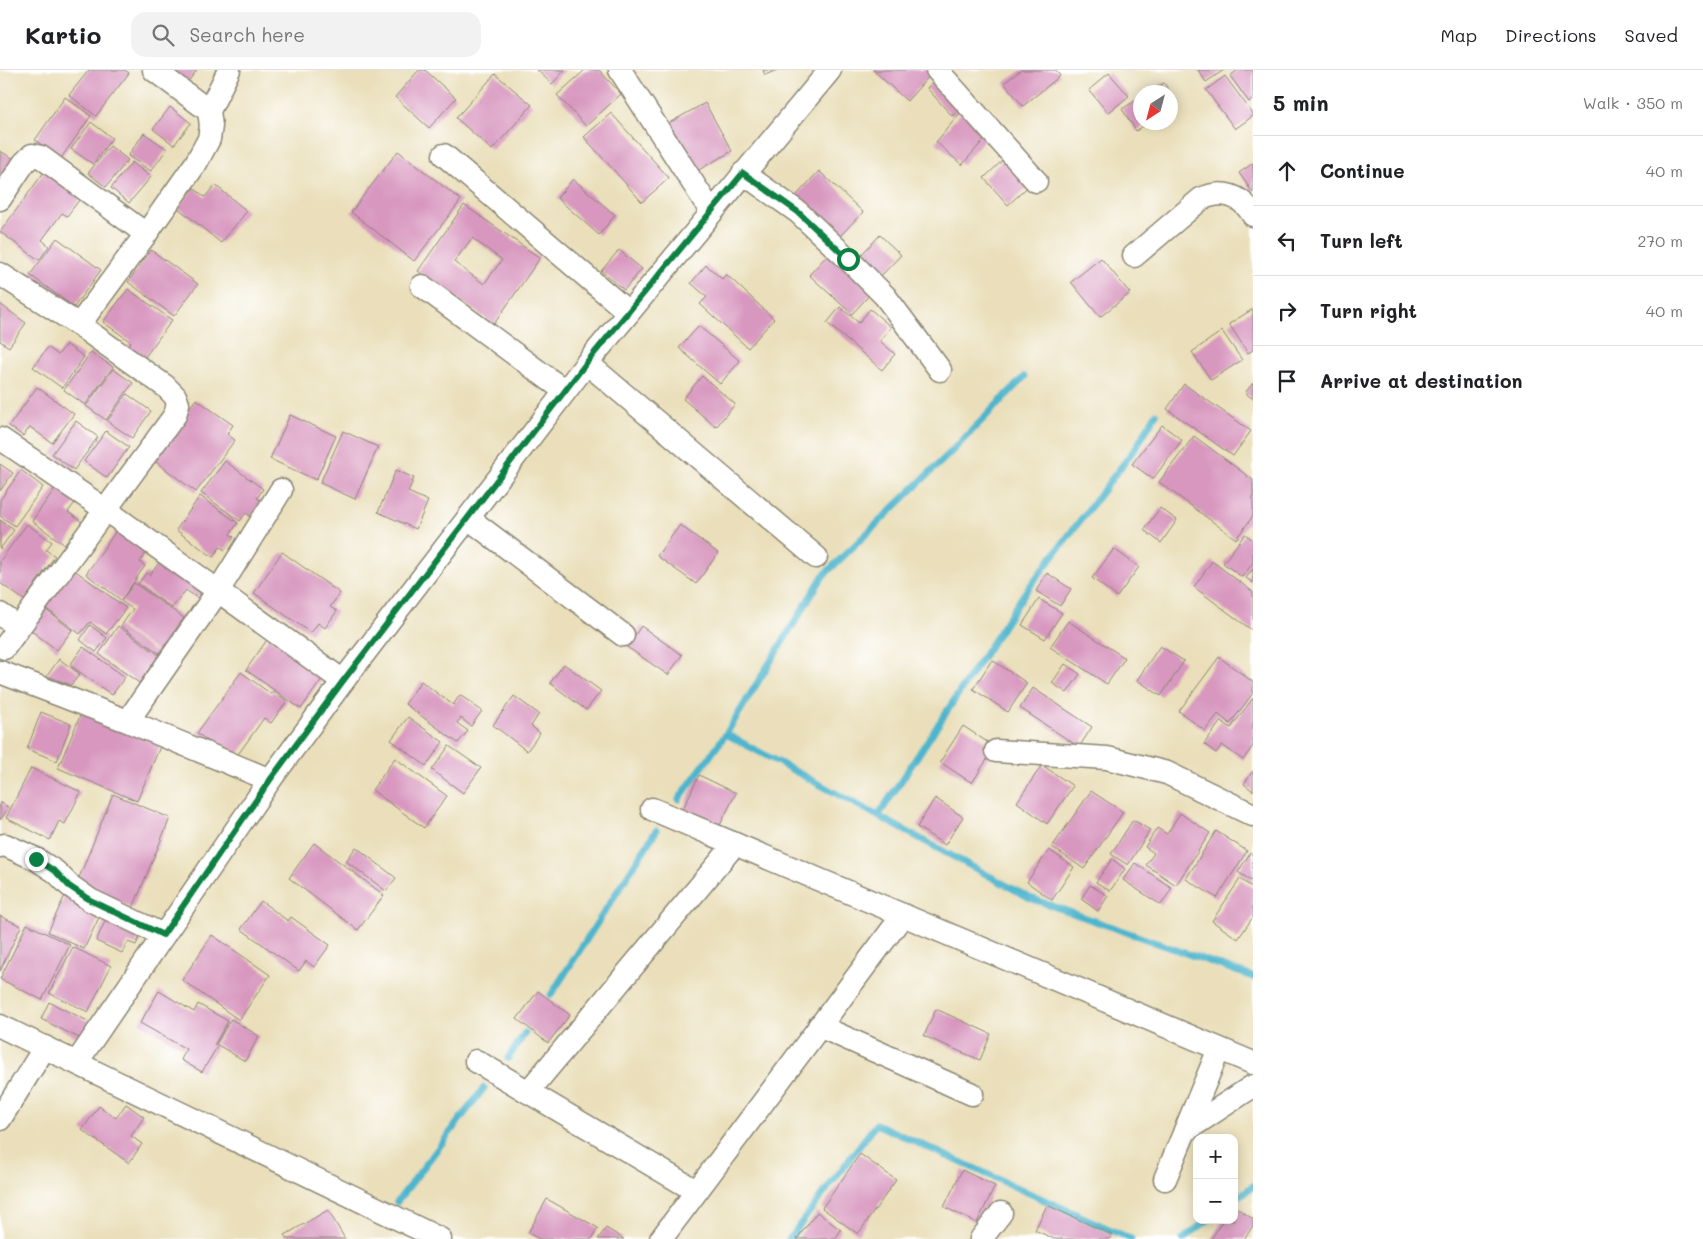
<!DOCTYPE html>
<meta charset="utf-8">
<style>
:root{--surface:#fff;--page:#f2f2f2;--text:#202124;--muted:#757577;--line:#e0e0e0}
body{margin:0;font-family:Mali,sans-serif;background:var(--page);color:var(--text)}
.controls{position:absolute;right:15px;bottom:15px;display:grid;overflow:hidden;border-radius:10px;box-shadow:0 2px 12px #0003}
.controls button{width:45px;height:45px;display:grid;place-items:center;padding:0;border:0;border-bottom:1px solid var(--line);background:var(--surface);color:var(--text);font:25px sans-serif}
.compass{position:absolute;left:1133px;top:15px;width:45px;height:45px;border-radius:50%;background:var(--surface);box-shadow:0 2px 12px #0003;rotate:216deg}
.stop{position:absolute;width:15px;height:15px;margin:-11px;border:4px solid #0b8043;border-radius:50%;background:#fff}
.stop.end{background:#0b8043;border-color:#fff;box-shadow:0 1px 5px #0008}
.list{margin:0;padding:0;list-style:none}
h2{display:flex;justify-content:space-between;align-items:center;height:65px;margin:0;padding:0 20px;font-size:21px}
h2 small{font-size:16px;font-weight:400;color:var(--muted)}
.list li{display:grid;grid-template-columns:32px 1fr auto;gap:15px;align-items:center;box-sizing:border-box;height:70px;padding:0 20px;border-top:1px solid var(--line)}
.list b{display:block;font-size:19px;white-space:nowrap}
.list em{font-size:16px;font-style:normal;color:var(--muted)}
.icon{flex:none;width:28px;height:28px;fill:none;stroke:currentColor;stroke-width:2;stroke-linecap:round;stroke-linejoin:round}
.map{position:relative;flex:none;width:1253px;height:1169px;overflow:hidden}
header{display:flex;align-items:center;gap:30px;box-sizing:border-box;height:70px;padding:0 25px;background:var(--surface);border-bottom:1px solid var(--line)}
header strong{font-size:24px}
nav{display:flex;gap:28px;margin-inline-start:auto;font-size:18px}
.search{width:350px;height:45px;background:var(--page);display:flex;align-items:center;gap:12px;box-sizing:border-box;padding:0 18px;border-radius:15px;color:var(--muted);font-size:19px}
main{display:flex}
aside{flex:1;background:var(--surface)}
.map>svg:first-child{display:block}
.lines{fill:none;stroke-linecap:round;stroke-linejoin:round}
.stream{stroke:#4eb5cd;stroke-width:7}
.building{fill:#d897bf;fill-rule:evenodd}
.minor-casing{stroke:#8a8572;stroke-width:25}
.minor{stroke:#fff;stroke-width:22}
.route{stroke:#0b8043;stroke-width:6}
</style>
<header>
<strong>Kartio</strong>
<div class="search"><svg class="icon" aria-label="search" viewBox="0 0 24 24"><circle cx="10" cy="10" r="6"/><path d="M15 15l6 6"/></svg>Search here</div>
<nav><a>Map</a><a>Directions</a><a>Saved</a></nav>
</header>
<main>
<div class="map">
<svg width="1253" height="1169" viewBox="0 0 1253 1169">
<rect width="100%" height="100%" fill="#fff"/>
<filter id="ink" filterUnits="userSpaceOnUse"><feTurbulence type="fractalNoise" baseFrequency=".02" numOctaves="2"/><feDisplacementMap in="SourceGraphic" scale="10" xChannelSelector="R" yChannelSelector="G"/><feConvolveMatrix kernelMatrix="1 2 1 2 8 2 1 2 1" color-interpolation-filters="sRGB"/></filter>
<filter id="wash" filterUnits="userSpaceOnUse"><feTurbulence type="fractalNoise" baseFrequency=".0096" numOctaves="4" result="noise"/><feDisplacementMap in="SourceGraphic" scale="20" xChannelSelector="R" yChannelSelector="G"/><feGaussianBlur stdDeviation="1.12" result="paint"/><feColorMatrix in="noise" values="0 0 0 0 0 0 0 0 0 0 0 0 0 0 0 0 0 1.4 0 .05"/><feComposite in="paint" operator="in"/></filter>
<g filter="url(#wash)">
<rect width="100%" height="100%" fill="#eadfba"/>
<g class="lines">
<g class="stream">
<polyline points="726,664 823,506 952,381 1024,307"/>
<polyline points="679,729 726,664 878,746 1024,524 1137,376 1156,344"/>
<polyline points="878,746 1030,828 1253,907"/>
<polyline points="551,925 656,761"/>
<polyline points="508,988 525,963"/>
<polyline points="1234,1130 1253,1116"/>
<polyline points="397,1132 484,1018"/>
<polyline points="789,1169 876,1054 1131,1169"/>
<polyline points="1183,1169 1208,1150"/>
</g>
</g>
<g id="blocks">
<g class="building">
<polygon points="89,0 125,0 129,3 96,46 69,25"/>
<polygon points="162,0 197,0 184,17"/>
<polygon points="419,0 425,0 456,28 429,58 395,27"/>
<polygon points="537,0 565,0 552,14"/>
<polygon points="585,0 599,0 621,24 586,56 557,25"/>
<polygon points="763,0 777,0 765,5"/>
<polygon points="873,0 926,0 931,4 907,31"/>
<polygon points="1021,0 1056,0 1060,6 1023,36 1004,13"/>
<polygon points="1198,0 1224,0 1206,12"/>
<polygon points="1238,0 1253,0 1253,29 1249,32 1230,6"/>
<polygon points="1109,3 1129,26 1108,43 1089,20"/>
<polygon points="495,4 532,35 492,80 456,48"/>
<polygon points="1225,6 1253,44 1253,46 1235,59 1206,20"/>
<polygon points="937,8 963,36 952,46 927,18"/>
<polygon points="1164,13 1170,22 1149,22"/>
<polygon points="1170,23 1178,35 1170,39"/>
<polygon points="65,27 91,46 61,88 35,70"/>
<polygon points="1140,28 1140,52 1149,52 1136,61 1122,39"/>
<polygon points="705,33 732,81 697,101 669,53"/>
<polygon points="170,37 191,53 174,75 153,59"/>
<polygon points="961,42 988,65 962,95 936,72"/>
<polygon points="611,43 669,108 642,132 584,67"/>
<polygon points="91,52 112,68 93,94 71,79"/>
<polygon points="144,63 167,79 151,101 128,86"/>
<polygon points="110,76 128,90 106,117 88,103"/>
<polygon points="0,81 14,89 0,114"/>
<polygon points="398,81 461,130 414,191 351,142"/>
<polygon points="1008,85 1033,112 1008,135 984,108"/>
<polygon points="132,92 151,107 129,133 111,118"/>
<polygon points="1253,93 1253,123 1239,103"/>
<polygon points="47,98 83,125 67,146 62,143 42,170 49,176 39,190 0,162"/>
<polygon points="819,101 863,142 839,167 795,127"/>
<polygon points="573,109 615,145 599,165 557,128"/>
<polygon points="215,115 247,141 221,173 178,138 194,118 205,127"/>
<path d="M 464,135 L 540,188 L 494,254 L 418,201 ZM 472,168 L 502,190 L 484,214 L 454,192 Z"/>
<polygon points="880,165 901,185 879,208 858,188"/>
<polygon points="57,168 101,200 74,237 30,205"/>
<polygon points="151,180 198,214 174,246 128,212"/>
<polygon points="619,180 642,199 624,220 601,201"/>
<polygon points="831,181 874,220 852,244 809,205"/>
<polygon points="1101,188 1130,223 1100,247 1071,212"/>
<polygon points="706,195 722,209 726,204 774,249 748,278 700,234 707,227 691,213"/>
<polygon points="128,219 172,250 142,291 126,279 131,272 103,252"/>
<polygon points="0,234 26,253 9,277 0,271"/>
<polygon points="840,237 859,253 870,239 891,257 880,271 895,284 882,300 827,253"/>
<polygon points="1253,239 1253,280 1248,283 1229,254"/>
<polygon points="699,256 740,291 720,314 679,278"/>
<polygon points="1222,261 1242,290 1211,310 1192,282"/>
<polygon points="66,274 84,287 62,318 33,297 48,277 58,285"/>
<polygon points="91,282 113,297 85,335 64,320"/>
<polygon points="113,299 133,313 106,350 86,336"/>
<polygon points="702,306 735,334 716,357 683,329"/>
<polygon points="1253,313 1253,329 1245,323"/>
<polygon points="1184,314 1251,361 1233,386 1167,339"/>
<polygon points="37,317 74,344 52,373 30,357 23,366 9,356"/>
<polygon points="127,324 151,341 132,368 107,351"/>
<polygon points="196,329 233,355 227,364 235,370 196,422 152,389"/>
<polygon points="290,345 336,366 316,410 270,389"/>
<polygon points="76,351 98,367 74,400 52,384"/>
<polygon points="1162,355 1182,370 1153,409 1132,394"/>
<polygon points="106,361 129,377 107,408 84,391"/>
<polygon points="343,361 378,377 355,429 320,413"/>
<polygon points="1194,366 1253,410 1253,446 1236,469 1159,412"/>
<polygon points="225,391 263,419 257,428 262,431 251,447 246,443 240,451 201,423"/>
<polygon points="0,394 13,403 0,421"/>
<polygon points="21,400 43,417 15,456 0,446 0,430"/>
<polygon points="396,400 414,408 408,422 428,431 416,459 378,442"/>
<polygon points="56,417 76,431 68,442 82,452 65,475 32,451"/>
<polygon points="200,426 238,453 230,464 234,467 225,480 220,477 213,487 176,460"/>
<polygon points="1160,438 1177,450 1161,473 1144,460"/>
<polygon points="0,450 14,460 0,479"/>
<polygon points="27,454 52,472 46,480 55,486 24,530 0,513 0,491"/>
<polygon points="680,455 718,483 696,514 657,486"/>
<polygon points="116,461 146,483 140,492 145,496 121,530 86,504"/>
<polygon points="1245,464 1253,470 1253,493 1242,507 1223,493"/>
<polygon points="1114,479 1139,497 1117,527 1092,508"/>
<polygon points="282,482 340,523 330,537 337,541 325,558 318,553 311,563 254,523"/>
<polygon points="161,490 203,519 197,528 186,520 172,538 138,514 146,503 150,505"/>
<polygon points="1212,491 1253,522 1253,561 1194,517"/>
<polygon points="69,496 126,538 106,564 90,552 80,564 40,534"/>
<polygon points="1253,499 1253,513 1246,508"/>
<polygon points="1047,503 1071,519 1060,536 1036,521"/>
<polygon points="134,513 184,548 159,583 121,556 133,539 121,531"/>
<polygon points="1039,529 1062,543 1045,569 1022,555"/>
<polygon points="41,536 72,560 57,580 25,556"/>
<polygon points="1068,551 1125,588 1107,614 1050,577"/>
<polygon points="90,555 107,568 96,582 80,570"/>
<polygon points="118,556 159,585 139,613 99,584"/>
<polygon points="641,556 682,585 668,605 627,577"/>
<polygon points="269,567 324,606 301,639 246,600"/>
<polygon points="1160,576 1184,591 1161,626 1137,610"/>
<polygon points="83,577 125,607 112,625 70,595"/>
<polygon points="1219,587 1253,612 1253,623 1230,654 1218,644 1205,661 1179,641"/>
<polygon points="59,589 80,604 71,615 47,606"/>
<polygon points="992,590 1027,613 1008,642 973,619"/>
<polygon points="564,594 601,621 586,640 550,613"/>
<polygon points="1065,594 1080,604 1067,623 1052,613"/>
<polygon points="241,602 271,624 273,621 287,631 271,653 264,648 234,690 197,663"/>
<polygon points="421,611 453,635 460,625 482,641 471,656 461,648 457,653 468,661 458,673 405,634"/>
<polygon points="1033,618 1092,657 1079,677 1020,638"/>
<polygon points="514,626 539,644 531,656 540,663 527,681 493,655"/>
<polygon points="1253,628 1253,676 1243,690 1222,675 1216,683 1204,674 1221,651 1231,658"/>
<polygon points="83,639 162,672 137,731 58,698"/>
<polygon points="41,642 71,654 57,691 27,679"/>
<polygon points="408,647 443,672 426,696 391,670"/>
<polygon points="963,656 995,677 972,713 940,692"/>
<polygon points="449,676 481,698 463,723 432,700"/>
<polygon points="395,688 447,726 424,758 372,720"/>
<polygon points="1042,695 1073,716 1047,754 1017,732"/>
<polygon points="31,698 81,722 65,754 59,751 50,770 6,748"/>
<polygon points="1253,701 1253,721 1244,714"/>
<polygon points="699,705 736,723 719,757 683,739"/>
<polygon points="1091,721 1123,742 1084,799 1052,777"/>
<polygon points="113,724 170,748 133,838 76,815"/>
<polygon points="935,728 963,747 945,775 917,757"/>
<polygon points="0,732 9,738 0,750"/>
<polygon points="1180,743 1210,763 1176,815 1146,795 1154,783 1145,777 1157,758 1167,764"/>
<polygon points="1133,750 1150,760 1128,795 1111,784"/>
<polygon points="1216,761 1247,781 1217,828 1186,809"/>
<polygon points="314,773 384,825 358,860 289,808"/>
<polygon points="356,777 396,808 386,821 346,791"/>
<polygon points="1049,780 1074,797 1052,830 1027,812"/>
<polygon points="1250,783 1253,785 1253,812 1238,802"/>
<polygon points="1112,789 1125,799 1110,821 1096,812"/>
<polygon points="1135,793 1172,818 1161,835 1123,810"/>
<polygon points="1240,809 1253,818 1253,847 1238,869 1212,851"/>
<polygon points="1090,815 1108,826 1098,841 1081,829"/>
<polygon points="66,823 102,841 84,879 48,862"/>
<polygon points="261,831 288,851 291,847 330,875 314,897 306,891 299,901 241,859"/>
<polygon points="109,843 143,860 136,875 128,872 122,883 96,871"/>
<polygon points="0,846 21,856 0,901"/>
<polygon points="27,854 70,875 42,930 0,909"/>
<polygon points="212,865 270,905 239,950 182,910"/>
<polygon points="73,877 111,896 88,942 49,923"/>
<polygon points="159,921 194,942 198,934 228,951 214,975 217,977 202,1002 181,990 186,979 140,953"/>
<polygon points="538,921 570,945 548,973 517,949"/>
<polygon points="49,932 90,952 81,969 41,949"/>
<polygon points="936,939 991,964 980,990 924,966"/>
<polygon points="231,949 259,966 245,991 216,974"/>
<polygon points="126,1034 144,1047 131,1066 142,1074 129,1093 82,1060 99,1036 116,1048"/>
<polygon points="860,1084 896,1110 858,1164 822,1138"/>
<polygon points="962,1100 995,1116 977,1153 944,1137"/>
<polygon points="547,1129 598,1158 592,1169 539,1169 528,1163"/>
<polygon points="1047,1135 1112,1165 1110,1169 1054,1169 1035,1160"/>
<polygon points="1234,1136 1253,1149 1253,1156 1244,1169 1211,1169 1223,1150 1234,1150"/>
<polygon points="328,1140 345,1169 287,1169 285,1165"/>
<polygon points="817,1142 841,1160 835,1169 797,1169"/>
<polygon points="606,1158 624,1169 598,1169"/>
</g>
</g>
</g>
<g filter="url(#ink)">
<use href="#blocks" fill-opacity="0" stroke="#8a8572" stroke-width="1"/>
<g class="lines">
<defs>
<g id="minor">
<polyline points="154,0 209,41"/>
<polyline points="620,0 711,141"/>
<polyline points="937,0 1036,111"/>
<polyline points="444,85 628,242"/>
<polyline points="743,103 798,142 848,189 885,226 940,300"/>
<polyline points="0,129 24,93 32,85 41,87 146,164"/>
<path d="M 1134,186 L 1201,129 C 1222,119 1241,125 1253,145"/>
<polyline points="0,204 79,255 165,316 175,326 178,334 175,345 4,578"/>
<polyline points="422,216 565,321"/>
<polyline points="79,255 146,164 196,93 209,69 211,56 209,41 229,0"/>
<polyline points="587,293 816,487"/>
<polyline points="1,369 106,440 343,611"/>
<polyline points="468,448 623,565"/>
<polyline points="0,544 19,557"/>
<polyline points="0,602 130,652 270,710"/>
<polyline points="134,642 218,521 281,420"/>
<polyline points="996,681 1107,688 1167,703 1253,745"/>
<polyline points="652,739 1253,993"/>
<polyline points="0,776 5,775 36,789 56,802 69,815 90,830 163,865"/>
<polyline points="0,956 440,1169"/>
<polyline points="819,956 972,1024"/>
<polyline points="476,991 696,1121"/>
<polyline points="77,992 270,710 343,611 587,293 830,0"/>
<polyline points="528,1022 735,774"/>
<polyline points="0,1049 45,977"/>
<polyline points="1185,1061 1253,1016"/>
<polyline points="1165,1109 1219,979"/>
<polyline points="661,1169 903,845"/>
<polyline points="981,1169 1001,1143"/>
</g>
</defs>
<use href="#minor" class="minor-casing"/>
<use href="#minor" class="minor"/>
</g>
</g>
<g class="lines" filter="url(#ink)">
<polyline class="route" points="36,789 56,802 69,816 90,830 163,865 270,710 343,611 587,292 743,103 798,142 848,189"/>
</g>
</svg>
<div class="controls">
<button>+</button>
<button>−</button>
</div>
<svg class="compass" viewBox="-18 -18 36 36"><path d="M0-13l5 13h-10z" fill="#e53935"/><path d="M0 13l5-13h-10z" fill="#757577"/></svg>
<div class="stop" style="left:848px;top:189px"></div>
<div class="stop end" style="left:36px;top:789px"></div>
</div>
<aside>
<h2>5 min<small>Walk · 350 m</small></h2>
<ul class="list">
<li><svg class="icon" aria-label="ahead" viewBox="0 0 24 24"><path d="M12 20V5M6 11l6-6 6 6"/></svg><div><b>Continue</b></div><em>40 m</em></li>
<li><svg class="icon" aria-label="left" viewBox="0 0 24 24"><path d="M17 20v-9H6M10 6l-5 5 5 5"/></svg><div><b>Turn left</b></div><em>270 m</em></li>
<li><svg class="icon" aria-label="right" viewBox="0 0 24 24"><path d="M7 20v-9h11M14 6l5 5-5 5"/></svg><div><b>Turn right</b></div><em>40 m</em></li>
<li><svg class="icon" aria-label="arrive" viewBox="0 0 24 24"><path d="M6 21V4h12l-3 4 3 4H6"/></svg><div><b>Arrive at destination</b></div></li>
</ul>
</aside>
</main>
